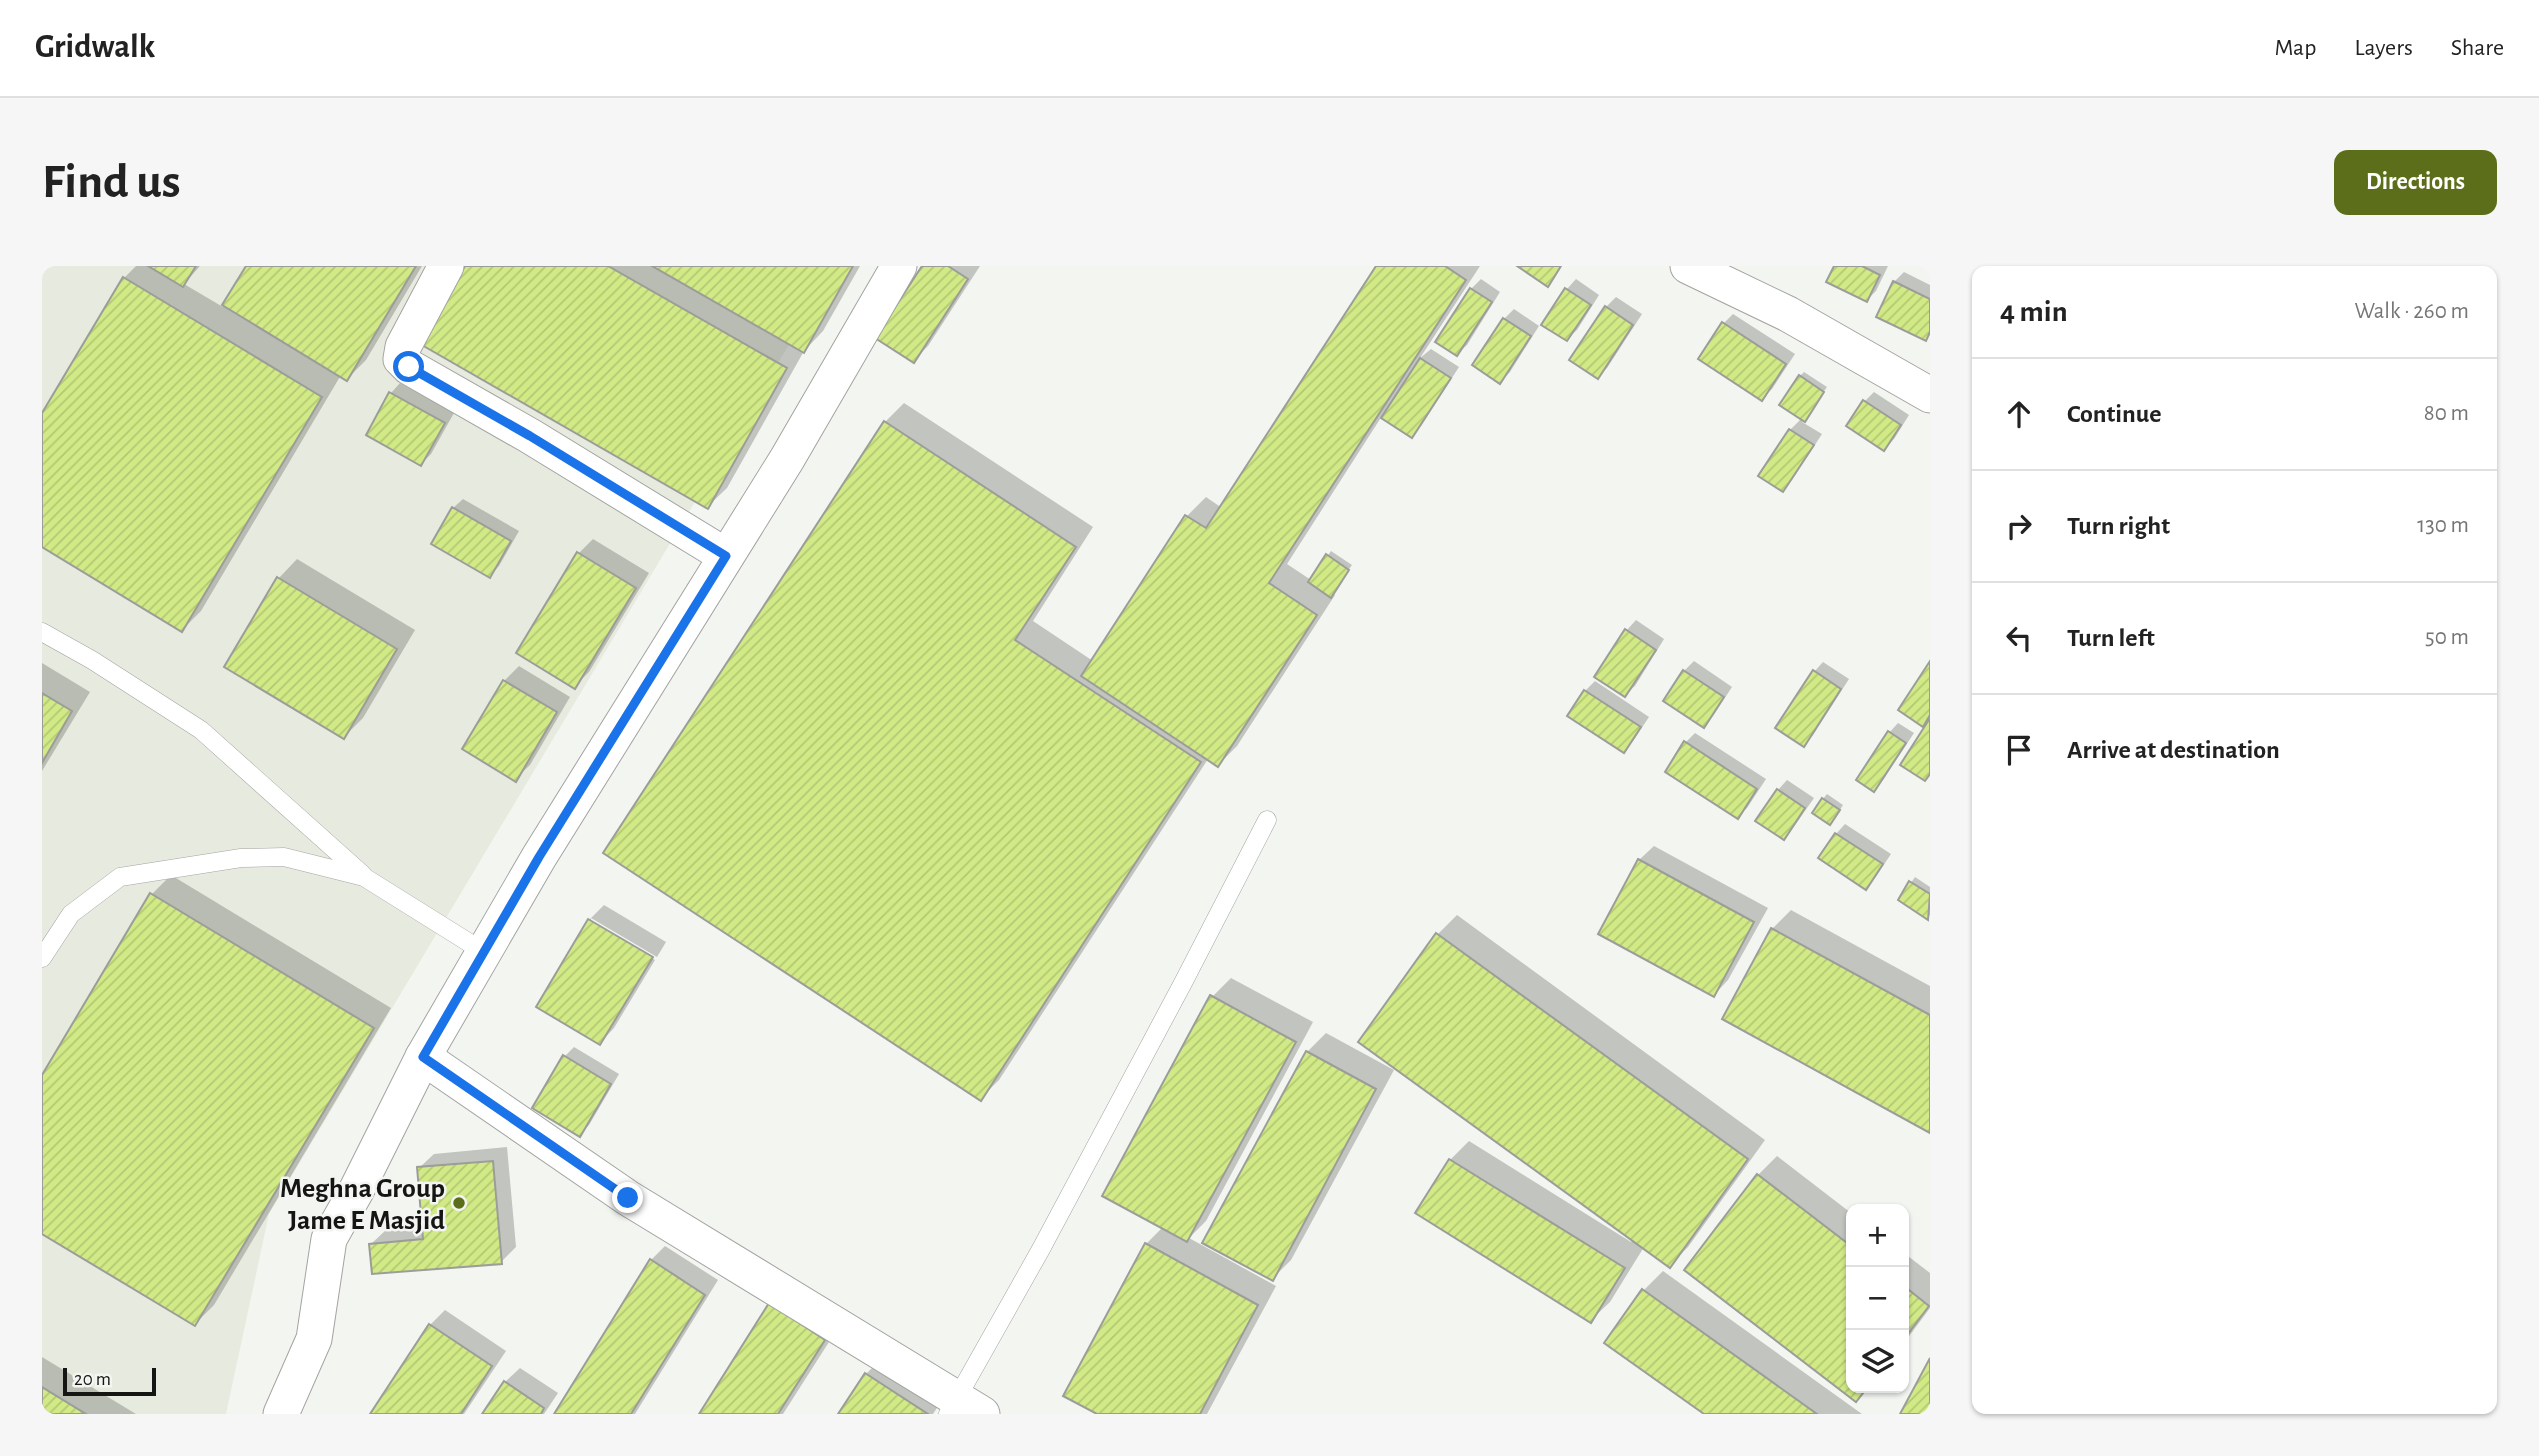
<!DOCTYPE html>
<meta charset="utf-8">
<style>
:root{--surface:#fff;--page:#f6f6f6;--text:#222;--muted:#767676;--line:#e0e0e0;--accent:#5c6e1a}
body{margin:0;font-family:"Alegreya Sans",sans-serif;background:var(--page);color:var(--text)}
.controls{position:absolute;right:21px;bottom:21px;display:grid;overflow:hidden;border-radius:14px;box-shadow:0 2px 5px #0004}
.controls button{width:63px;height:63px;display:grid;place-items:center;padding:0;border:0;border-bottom:2px solid var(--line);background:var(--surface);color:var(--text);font:35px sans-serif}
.scale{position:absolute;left:21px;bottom:18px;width:93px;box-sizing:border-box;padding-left:7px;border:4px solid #151614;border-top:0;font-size:19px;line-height:24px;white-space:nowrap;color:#151614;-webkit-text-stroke:5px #f3f5f1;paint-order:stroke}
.stop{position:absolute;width:21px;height:21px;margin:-16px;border:5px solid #1a73e8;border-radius:50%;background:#fff}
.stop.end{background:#1a73e8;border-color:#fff;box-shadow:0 2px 7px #0008}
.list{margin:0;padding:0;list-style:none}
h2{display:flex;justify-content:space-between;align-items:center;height:91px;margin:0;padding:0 28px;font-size:30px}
h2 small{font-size:23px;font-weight:400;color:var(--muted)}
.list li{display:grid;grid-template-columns:46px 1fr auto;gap:21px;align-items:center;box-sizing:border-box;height:112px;padding:0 28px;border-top:2px solid var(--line)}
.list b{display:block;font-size:26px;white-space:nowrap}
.list em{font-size:23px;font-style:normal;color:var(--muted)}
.icon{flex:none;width:38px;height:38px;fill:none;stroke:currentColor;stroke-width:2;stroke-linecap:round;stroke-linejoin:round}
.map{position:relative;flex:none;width:1888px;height:1148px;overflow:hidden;border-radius:14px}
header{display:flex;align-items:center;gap:42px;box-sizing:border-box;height:98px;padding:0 35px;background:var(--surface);border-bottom:2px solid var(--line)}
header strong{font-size:33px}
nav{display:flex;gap:38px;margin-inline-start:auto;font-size:24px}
.intro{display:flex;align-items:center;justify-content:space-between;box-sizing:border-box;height:168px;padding:0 42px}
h1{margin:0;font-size:49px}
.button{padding:18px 32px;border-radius:14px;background:var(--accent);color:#fff;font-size:24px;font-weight:700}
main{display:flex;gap:42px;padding:0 42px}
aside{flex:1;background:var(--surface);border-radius:14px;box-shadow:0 2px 5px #0004}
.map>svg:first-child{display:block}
.built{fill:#e7ebdf}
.shadow{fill:#0003}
.building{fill:url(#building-hatch);stroke:#9c9d99;stroke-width:2}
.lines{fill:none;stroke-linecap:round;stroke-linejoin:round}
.lane-casing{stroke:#a3a4a1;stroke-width:19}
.street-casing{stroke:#a3a4a1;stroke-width:37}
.lane{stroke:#fff;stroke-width:18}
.street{stroke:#fff;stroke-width:35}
.route{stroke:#1a73e8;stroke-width:9}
.poi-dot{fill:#5c6e1a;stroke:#f3f5f1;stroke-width:2.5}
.labels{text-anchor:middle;stroke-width:5;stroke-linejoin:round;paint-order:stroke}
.poi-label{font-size:28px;font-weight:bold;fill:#151614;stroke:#f3f5f1;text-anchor:end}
</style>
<header>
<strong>Gridwalk</strong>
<nav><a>Map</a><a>Layers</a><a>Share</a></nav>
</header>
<div class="intro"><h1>Find us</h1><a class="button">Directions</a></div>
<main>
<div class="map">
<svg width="1888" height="1148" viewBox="0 0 1888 1148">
<defs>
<pattern id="building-hatch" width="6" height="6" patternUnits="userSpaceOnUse" patternTransform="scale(1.75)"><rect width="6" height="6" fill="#d1ea86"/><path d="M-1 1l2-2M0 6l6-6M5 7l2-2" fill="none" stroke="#b3c873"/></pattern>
</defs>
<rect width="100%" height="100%" fill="#f3f5f1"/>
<polygon class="built" points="0,0 794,0 227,948 184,1148 0,1148"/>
<g class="shadow">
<polygon points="94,0 158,0 142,18 181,41 206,0 380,0 324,94 305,113 299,109 159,345 140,364 0,279 0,150 82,12"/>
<polygon points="425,0 818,0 781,65 762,85 685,222 666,240"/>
<polygon points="882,0 938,0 886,80 871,95"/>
<polygon points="1336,0 1438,0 1378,92 1389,83 1417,101 1379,160 1370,169 1340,150 1245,298 1269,314 1289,285 1310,299 1290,327 1293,329 1195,480 1176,499 1166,493 957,814 938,833 843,156 862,137 1051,261 991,355 1051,395 1145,250 1164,231 1180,242"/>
<polygon points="1794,0 1846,0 1834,25 1825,34"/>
<polygon points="1862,6 1888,19 1888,69 1883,73 1852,16"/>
<polygon points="1439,13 1458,26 1425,79 1415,88 1396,75 1429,23"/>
<polygon points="1534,13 1557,29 1535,64 1525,73 1525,23"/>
<polygon points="1574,31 1600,48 1565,102 1556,111 1529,94 1564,41"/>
<polygon points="1472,43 1497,60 1468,106 1458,116 1462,53"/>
<polygon points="1691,48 1753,88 1730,123 1720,132 1682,57"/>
<polygon points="1762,106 1785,121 1760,156 1780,168 1750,214 1741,224 1718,209 1748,164 1760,152 1758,110"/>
<polygon points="358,117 412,147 389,188 379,198 326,168 349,127"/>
<polygon points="1832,126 1867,149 1852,173 1842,183 1822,136"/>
<polygon points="421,233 477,265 457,300 447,310 411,242"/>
<polygon points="551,273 607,307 547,406 532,421 537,287"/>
<polygon points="255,293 373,364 321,452 302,471 237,312"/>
<polygon points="1594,354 1622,373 1593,420 1583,429 1554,410 1585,364"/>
<polygon points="1652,395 1690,421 1671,450 1661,460 1642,405"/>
<polygon points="1781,396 1807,413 1771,469 1761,479 1772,406"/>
<polygon points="0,397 48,426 0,505"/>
<polygon points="477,400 528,431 488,499 473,513 422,482 462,415"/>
<polygon points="1553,415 1607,451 1591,475 1581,485 1527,449 1543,425"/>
<polygon points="1856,457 1872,467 1841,514 1832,523 1847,467"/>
<polygon points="1653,467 1724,513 1705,542 1695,551 1644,476"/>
<polygon points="1745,514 1772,532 1751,562 1742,572 1736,524"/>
<polygon points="1785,528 1801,539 1792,553 1781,533"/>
<polygon points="1803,558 1849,588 1833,612 1824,622 1794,568"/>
<polygon points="1612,580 1726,642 1686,714 1672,729 1597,594"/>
<polygon points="129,609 349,742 172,1039 153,1058 0,966 0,812 110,628"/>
<polygon points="1873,611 1888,621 1888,649 1886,651 1858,633"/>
<polygon points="562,639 624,676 615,691 549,652 549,656 613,694 572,762 558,777 496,740 547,654"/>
<polygon points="1749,644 1888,720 1888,865 1730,663"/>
<polygon points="1415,649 1723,874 1646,981 1627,1000 1602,981 1568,1036 1549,1054 1408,894 1427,875 1589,976 1591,973 1318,776 1396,668"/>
<polygon points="1189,712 1271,756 1164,955 1147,972 1234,1020 1165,1148 1058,1148 1104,978 1121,961 1170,731"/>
<polygon points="1284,767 1352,804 1249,994 1230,1013 1265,786"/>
<polygon points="532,781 577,808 547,859 537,869 522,791"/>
<polygon points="465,881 474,981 459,996 329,978 344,964 382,960 377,902 392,888"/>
<polygon points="1735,890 1809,947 1809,1122 1826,1122 1814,1134 1716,909"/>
<polygon points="623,980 676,1014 593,1148 514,1148 609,994"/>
<polygon points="1862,987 1888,1007 1888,1042 1862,1077"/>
<polygon points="1621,1005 1820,1148 1665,1148 1565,1076 1602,1024"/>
<polygon points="729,1039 801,1054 741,1148 659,1148"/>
<polygon points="403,1044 464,1085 422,1148 330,1148 388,1059"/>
<polygon points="843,1089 904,1128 891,1148 798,1148 824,1108"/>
<polygon points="0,1091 94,1148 0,1148"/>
<polygon points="478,1102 516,1127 502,1148 442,1148 463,1116"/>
</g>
<g class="building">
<polygon points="106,0 154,0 141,21"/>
<polygon points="204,0 374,0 305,115 180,39"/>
<polygon points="423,0 566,0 745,102 666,243 378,78"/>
<polygon points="610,0 811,0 762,87"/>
<polygon points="880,0 906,0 926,13 872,97 833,72"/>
<polygon points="1334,0 1403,0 1424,14 1227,317 1275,349 1176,501 1039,410 1143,249 1164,262"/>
<polygon points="1475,0 1519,0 1506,21"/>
<polygon points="1792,0 1820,0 1838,9 1825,36 1784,16"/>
<polygon points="81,11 280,131 140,366 0,281 0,147"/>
<polygon points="1851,15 1888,33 1888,66 1884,75 1834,51"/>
<polygon points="1428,22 1450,36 1415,90 1393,76"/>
<polygon points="1523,22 1549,39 1525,75 1499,59"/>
<polygon points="1563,40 1591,59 1556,113 1527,94"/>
<polygon points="1461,52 1489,70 1458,118 1430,99"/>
<polygon points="1680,56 1744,98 1720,135 1656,93"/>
<polygon points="1378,92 1409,112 1370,172 1339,152"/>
<polygon points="1757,109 1782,126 1763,156 1737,139"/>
<polygon points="347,126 403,157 379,200 324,169"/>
<polygon points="1821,134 1859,159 1842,185 1804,160"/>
<polygon points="842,155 1034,281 973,374 1159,496 939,835 561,587"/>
<polygon points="1747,163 1772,179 1741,226 1716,210"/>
<polygon points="410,241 469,275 448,312 389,278"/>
<polygon points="535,286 594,322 533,423 474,387"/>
<polygon points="1284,288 1307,304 1289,332 1266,316"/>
<polygon points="235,311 355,383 302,473 182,401"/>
<polygon points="1583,363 1614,384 1583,431 1552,411"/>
<polygon points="1888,395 1888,449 1881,461 1856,444"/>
<polygon points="1641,404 1682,431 1662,462 1621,435"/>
<polygon points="1771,404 1799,423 1762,481 1733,462"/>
<polygon points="461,414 515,446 474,516 420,483"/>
<polygon points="1542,424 1599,461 1582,487 1525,450"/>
<polygon points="0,427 30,445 0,497"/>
<polygon points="1888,452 1888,508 1883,515 1858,499"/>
<polygon points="1846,465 1864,477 1832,526 1814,514"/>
<polygon points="1642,475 1715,523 1696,553 1623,506"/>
<polygon points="1735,523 1763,542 1742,574 1713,555"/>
<polygon points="1780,532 1798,544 1788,559 1770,547"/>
<polygon points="1793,567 1841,598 1824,624 1776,592"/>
<polygon points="1596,593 1712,656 1672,731 1556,668"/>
<polygon points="1867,615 1888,628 1886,654 1856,634"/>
<polygon points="108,627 332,762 153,1060 0,968 0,809"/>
<polygon points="546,653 611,691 558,779 494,741"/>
<polygon points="1729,662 1888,749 1888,867 1680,753"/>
<polygon points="1394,667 1706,893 1628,1002 1316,776"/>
<polygon points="1168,729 1254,776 1145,976 1060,930"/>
<polygon points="1264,785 1334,823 1231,1015 1160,977"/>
<polygon points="521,789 569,818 538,871 490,842"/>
<polygon points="1407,893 1583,1002 1549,1057 1373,947"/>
<polygon points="451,895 460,998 330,1008 327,978 381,973 375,901"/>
<polygon points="1715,908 1809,980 1809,1122 1825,1122 1814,1136 1642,1004"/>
<polygon points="1103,977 1216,1039 1158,1148 1055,1148 1021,1130"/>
<polygon points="608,993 663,1029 589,1148 512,1148"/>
<polygon points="1862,1020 1887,1040 1862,1073"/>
<polygon points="1600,1023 1775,1148 1662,1148 1562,1077"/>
<polygon points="727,1037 783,1074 736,1148 657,1148"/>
<polygon points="387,1058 450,1100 419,1148 328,1148"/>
<polygon points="1888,1092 1888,1148 1858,1148"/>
<polygon points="823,1107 886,1148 796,1148"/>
<polygon points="462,1115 502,1142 499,1148 440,1148"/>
<polygon points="0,1121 44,1148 0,1148"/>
</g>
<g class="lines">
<defs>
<g id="lane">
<polyline points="0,366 50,394 159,464 320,608"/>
<polyline points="0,692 29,648 78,611 199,592 242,591 322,611 442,686"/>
<polyline points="906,1148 999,983 1142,715 1225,554"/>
</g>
<g id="street">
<polyline points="404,0 361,81 359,93 367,101 488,170 684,290"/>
<polyline points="1646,0 1746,48 1888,129"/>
<polyline points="381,791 586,932 940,1148"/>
<polyline points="239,1148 272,1073 287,973 314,925 381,791 497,591 745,193 857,0"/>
</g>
</defs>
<use href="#lane" class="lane-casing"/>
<use href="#street" class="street-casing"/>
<use href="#lane" class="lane"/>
<use href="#street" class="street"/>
</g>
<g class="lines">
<polyline class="route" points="367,101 488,170 684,290 497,591 381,791 586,932"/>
</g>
<circle class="poi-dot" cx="417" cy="937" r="7"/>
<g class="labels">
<g class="poi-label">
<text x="403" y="931">Meghna Group<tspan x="403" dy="32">Jame E Masjid</tspan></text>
</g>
</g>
</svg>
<div class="controls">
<button>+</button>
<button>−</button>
<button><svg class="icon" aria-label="layers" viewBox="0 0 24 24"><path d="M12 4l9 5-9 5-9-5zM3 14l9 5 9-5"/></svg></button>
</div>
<div class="scale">20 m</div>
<div class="stop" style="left:367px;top:101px"></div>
<div class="stop end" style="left:586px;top:932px"></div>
</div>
<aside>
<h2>4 min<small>Walk · 260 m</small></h2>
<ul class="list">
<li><svg class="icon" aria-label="ahead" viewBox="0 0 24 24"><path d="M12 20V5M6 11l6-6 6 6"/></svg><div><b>Continue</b></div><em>80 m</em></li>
<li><svg class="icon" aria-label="right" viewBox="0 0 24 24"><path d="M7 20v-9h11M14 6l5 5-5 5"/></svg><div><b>Turn right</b></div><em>130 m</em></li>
<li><svg class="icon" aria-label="left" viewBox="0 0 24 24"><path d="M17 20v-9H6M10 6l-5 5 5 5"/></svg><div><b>Turn left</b></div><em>50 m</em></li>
<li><svg class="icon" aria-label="arrive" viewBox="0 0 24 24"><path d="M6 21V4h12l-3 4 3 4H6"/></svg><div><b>Arrive at destination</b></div></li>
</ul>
</aside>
</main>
